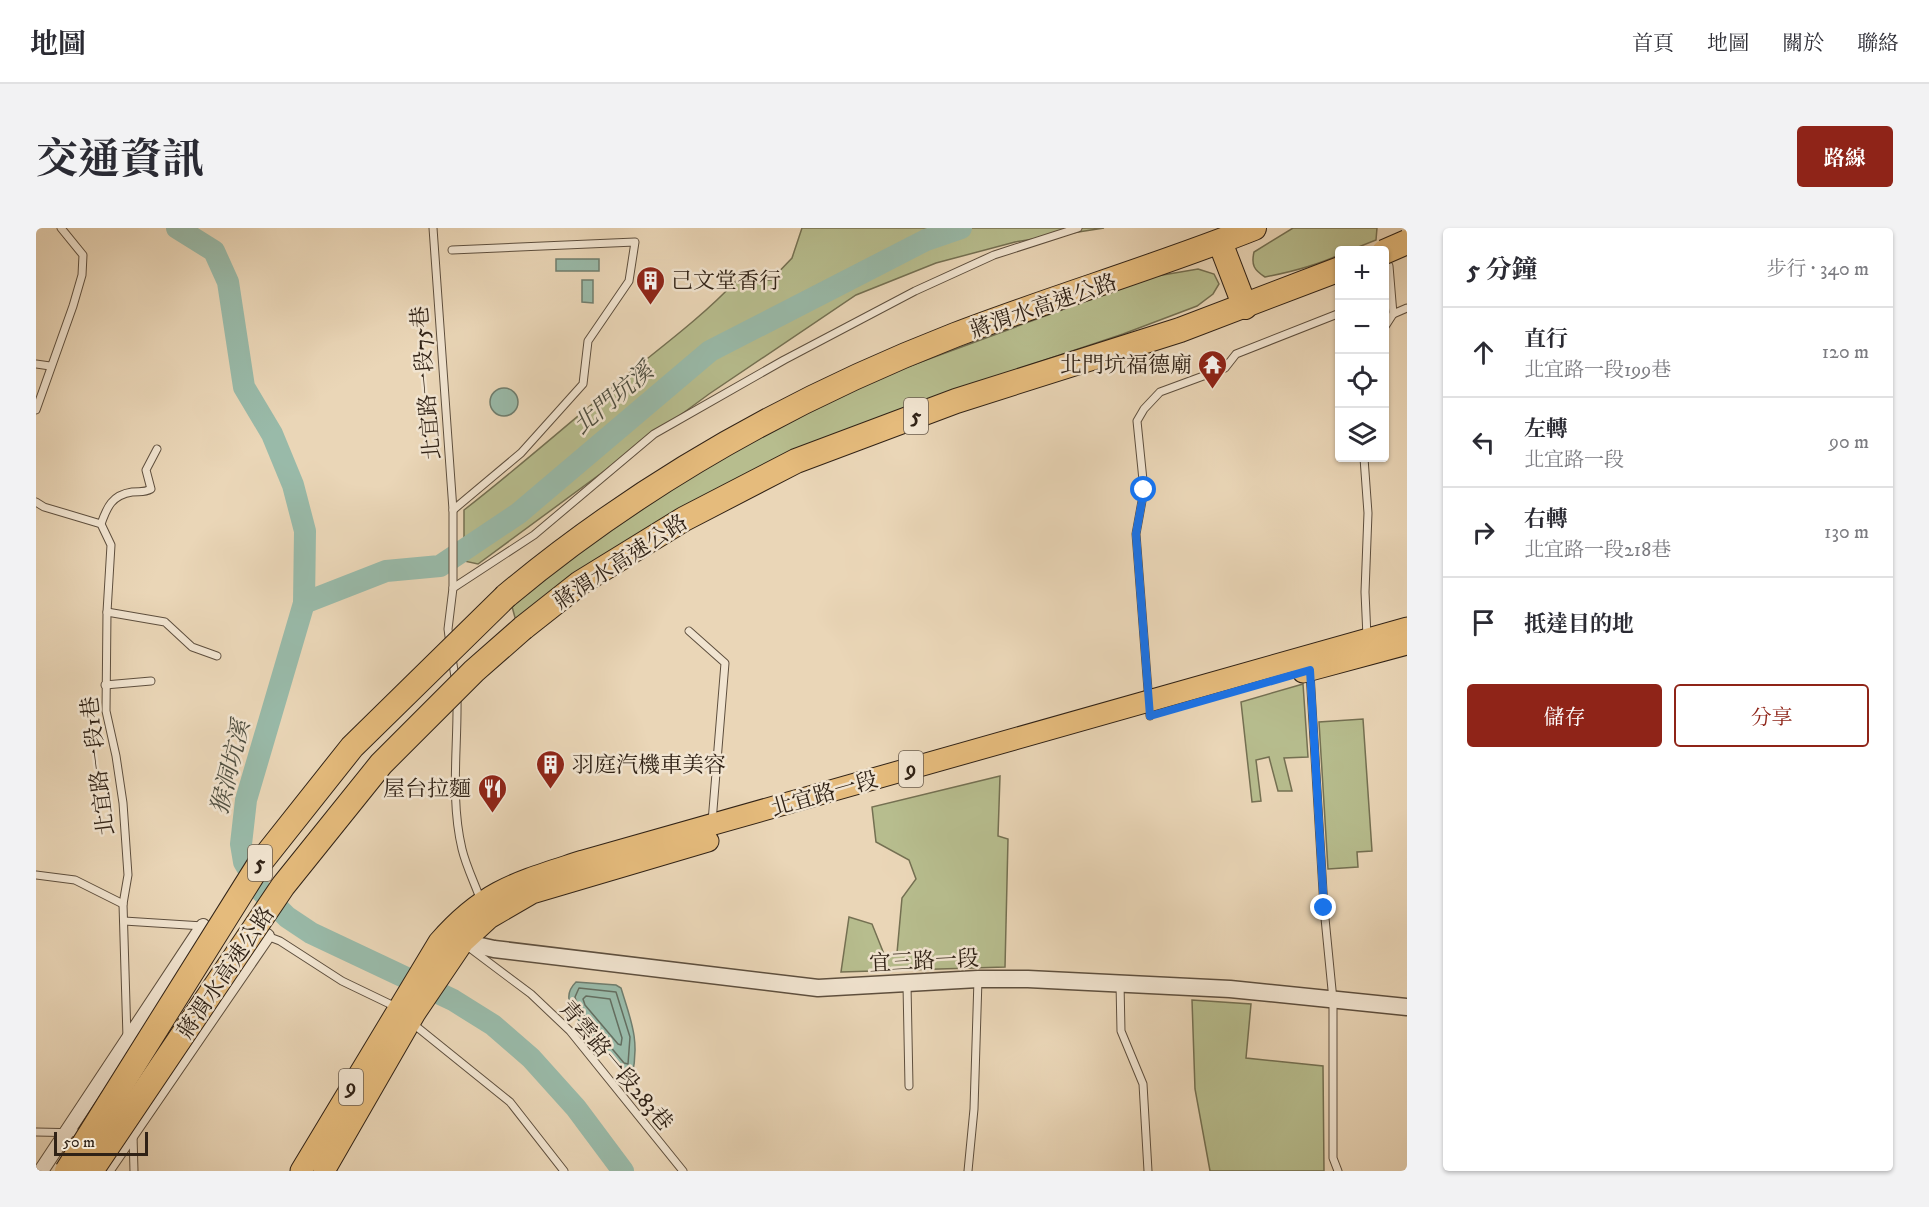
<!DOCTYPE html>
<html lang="zh-TW">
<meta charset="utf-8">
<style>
:root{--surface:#fff;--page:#f2f2f3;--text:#2b2b33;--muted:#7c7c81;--line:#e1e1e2;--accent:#8f2418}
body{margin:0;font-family:"IM FELL DW Pica","Noto Serif TC",serif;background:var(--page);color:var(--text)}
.controls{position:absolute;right:18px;top:18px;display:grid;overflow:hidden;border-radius:6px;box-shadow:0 2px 4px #0004}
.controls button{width:54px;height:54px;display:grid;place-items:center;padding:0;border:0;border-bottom:2px solid var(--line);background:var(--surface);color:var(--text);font:30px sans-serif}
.scale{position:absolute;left:18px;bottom:15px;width:94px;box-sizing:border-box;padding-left:6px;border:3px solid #302216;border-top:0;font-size:16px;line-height:21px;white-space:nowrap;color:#302216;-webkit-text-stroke:4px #f1e4d0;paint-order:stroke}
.stop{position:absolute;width:18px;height:18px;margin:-14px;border:4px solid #1a73e8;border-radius:50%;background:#fff}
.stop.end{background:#1a73e8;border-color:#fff;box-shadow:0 2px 6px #0008}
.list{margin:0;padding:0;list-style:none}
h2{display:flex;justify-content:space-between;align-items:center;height:78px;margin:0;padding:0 24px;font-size:26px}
h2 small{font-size:20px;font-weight:400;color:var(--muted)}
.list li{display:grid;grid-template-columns:39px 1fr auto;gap:18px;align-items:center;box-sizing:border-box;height:90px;padding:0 24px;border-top:2px solid var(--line)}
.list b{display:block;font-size:22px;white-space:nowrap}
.list p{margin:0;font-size:20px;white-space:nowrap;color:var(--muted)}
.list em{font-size:20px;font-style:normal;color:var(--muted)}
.actions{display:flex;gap:12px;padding:18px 24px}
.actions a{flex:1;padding:14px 0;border:2px solid var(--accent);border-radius:6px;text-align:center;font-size:21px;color:var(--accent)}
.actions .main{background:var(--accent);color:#fff}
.icon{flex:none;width:33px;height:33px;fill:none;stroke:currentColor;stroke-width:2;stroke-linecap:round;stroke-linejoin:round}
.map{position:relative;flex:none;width:1371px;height:943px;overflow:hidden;border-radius:6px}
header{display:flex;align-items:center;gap:36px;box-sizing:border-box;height:84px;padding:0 30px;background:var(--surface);border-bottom:2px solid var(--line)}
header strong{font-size:28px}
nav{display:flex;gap:33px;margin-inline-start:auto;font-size:21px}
.intro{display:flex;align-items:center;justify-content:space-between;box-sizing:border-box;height:144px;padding:0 36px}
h1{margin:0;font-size:42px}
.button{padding:15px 27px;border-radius:6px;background:var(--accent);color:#fff;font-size:21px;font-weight:700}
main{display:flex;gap:36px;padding:0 36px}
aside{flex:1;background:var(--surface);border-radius:6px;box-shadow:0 2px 4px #0004}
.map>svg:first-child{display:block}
.green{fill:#b7bd8e;stroke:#747052;stroke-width:1.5}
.water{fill:#99baa9;stroke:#6f7d6e;stroke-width:1.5}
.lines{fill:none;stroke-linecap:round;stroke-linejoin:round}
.shore{stroke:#646e60;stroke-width:1.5}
.river{stroke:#99baa9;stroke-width:22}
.service-casing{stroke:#5e4f3e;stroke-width:9}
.minor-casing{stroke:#5e4f3e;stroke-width:16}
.tertiary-casing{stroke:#5e4f3e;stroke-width:19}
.primary-casing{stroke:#302216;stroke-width:23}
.motorway-casing{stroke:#302216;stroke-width:26}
.service{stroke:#f1e4d0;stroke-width:7}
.minor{stroke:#f1e4d0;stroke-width:14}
.tertiary{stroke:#f1e4d0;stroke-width:16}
.primary{stroke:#e5bb7c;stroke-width:21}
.motorway{stroke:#e5bb7c;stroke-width:24}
.motorway-bridge-casing{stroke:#302216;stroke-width:26;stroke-linecap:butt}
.motorway-bridge{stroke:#e5bb7c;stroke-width:24}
.route{stroke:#1a73e8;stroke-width:8}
.labels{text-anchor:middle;stroke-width:5;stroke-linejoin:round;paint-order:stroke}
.shield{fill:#f1e4d0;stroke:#6a5c4e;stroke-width:1.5}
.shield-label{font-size:21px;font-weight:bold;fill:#302216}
.poi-label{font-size:22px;fill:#302216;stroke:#f1e4d0;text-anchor:start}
.street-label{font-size:22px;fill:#302216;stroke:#f1e4d0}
.water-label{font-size:24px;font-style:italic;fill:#505042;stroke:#f1e4d0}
</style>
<header>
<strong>地圖</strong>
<nav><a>首頁</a><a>地圖</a><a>關於</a><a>聯絡</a></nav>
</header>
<div class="intro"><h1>交通資訊</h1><a class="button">路線</a></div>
<main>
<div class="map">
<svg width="1371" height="943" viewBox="0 0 1371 943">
<rect width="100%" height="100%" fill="#ead6b7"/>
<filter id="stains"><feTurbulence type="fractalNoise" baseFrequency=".00333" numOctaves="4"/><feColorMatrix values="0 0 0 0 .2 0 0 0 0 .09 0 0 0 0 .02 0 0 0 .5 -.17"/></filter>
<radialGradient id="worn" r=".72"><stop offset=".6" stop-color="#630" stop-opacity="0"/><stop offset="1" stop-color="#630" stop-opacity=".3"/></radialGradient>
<g class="green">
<path d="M 766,0 L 1068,0 L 979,14 L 900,35 L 820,67 L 673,166 L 442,336 L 428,333 L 428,282 C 482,240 533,195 586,151 C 625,119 665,90 700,53 L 735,52 L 756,30 Z"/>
<path d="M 1257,0 L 1341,0 L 1340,12 L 1315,22 L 1304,22 L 1303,27 C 1279,38 1255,44 1229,49 C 1218,42 1215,37 1218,24 Z"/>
<polygon points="1162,41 1178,46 1183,56 1177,66 1161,78 1087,106 883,174 771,218 480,393 475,375 519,338 670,236 844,149 1115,49"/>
<polygon points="1267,456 1272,529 1248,530 1256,563 1242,563 1233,529 1220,532 1225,573 1216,574 1205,474"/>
<polygon points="1327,491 1336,623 1321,624 1322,639 1292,641 1283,494"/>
<polygon points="964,548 962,608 972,611 969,739 805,744 813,689 836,696 848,726 861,725 866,670 880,651 873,632 840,614 836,579"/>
<polygon points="1156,772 1215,776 1210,830 1287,838 1288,943 1174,943 1159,861"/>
</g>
<g class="water">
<rect x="520" y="31" width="43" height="12"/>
<polygon points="546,52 557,52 557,75 546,74"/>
<circle cx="468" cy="174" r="14"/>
<path d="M 540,754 L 580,757 L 585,760 C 595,793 604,812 596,848 L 590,848 C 576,830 535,792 533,771 C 532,764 535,759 540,754 Z"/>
</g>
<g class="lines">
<g class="shore">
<polygon points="543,760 580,764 594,809 592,836 588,835 542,780 539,769"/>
<polygon points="550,768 574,771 586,810 585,817 582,816 549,777 547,771"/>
</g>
<g class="river">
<polyline points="141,0 178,23 192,54 208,159 236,206 257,257 269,303 268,375 210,572 205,616 208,634 225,663 251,689 275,705 417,772 457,797 495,830 540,880 587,943"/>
<polyline points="268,375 350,343 404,338 483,285 674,123 890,12 925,0"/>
</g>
<defs>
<g id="service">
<polyline points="397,0 417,282 417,360 412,401 414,416"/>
<polyline points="416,22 599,14 593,53 552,113 547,156 485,225 417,282"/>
<polyline points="1357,86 1371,80"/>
<polyline points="1348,100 1357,86 1353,38"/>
<polyline points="0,136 14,138"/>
<polyline points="0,182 37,78 46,47 47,27 25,0"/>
<polyline points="1328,230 1332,285 1329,364 1331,409"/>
<polyline points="0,274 8,279 65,296 75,317 71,384 70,483 80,528 87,575 92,647 87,676 91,810"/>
<path d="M 65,296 C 71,279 76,267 96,264 C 104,263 108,265 115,261 L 110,242 L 121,221"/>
<polyline points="417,360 498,307 618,206 748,132 879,63 958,27 1042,0"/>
<polyline points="71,384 129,394 156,419 181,428"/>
<polyline points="653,403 689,435 676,594"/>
<polyline points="416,430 420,455"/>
<polyline points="1274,445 1288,680 1297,772 1297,930 1302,943"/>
<polyline points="69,457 115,453"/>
<path d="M 421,469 C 422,520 414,570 426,621 C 430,638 439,656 445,673"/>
<polyline points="1114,488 1100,306 1108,262 1101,193 1108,181 1124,164 1189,140 1200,126 1304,85"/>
<polyline points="0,647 39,652 87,676"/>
<polyline points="88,693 167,698"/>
<polyline points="231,708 244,713 306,753 360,779"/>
<polyline points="435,721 495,766 534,803 647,943"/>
<polyline points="1084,755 1085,803 1107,856 1112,943"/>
<polyline points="871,757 873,858"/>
<polyline points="376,795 474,874 528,943"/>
<polyline points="0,904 48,905"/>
<polyline points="97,907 98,943"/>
<polyline points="932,943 938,881 942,751"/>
</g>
<g id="minor">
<polyline points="5,943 167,698"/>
<polyline points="70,943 231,708"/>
</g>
<polyline id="tertiary" points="421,709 427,714 458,721 782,760 942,751 992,751 1194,761 1371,779"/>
<g id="primary">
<polyline points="1267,444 1371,416"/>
<path d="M 265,943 L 403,714 C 449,661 483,654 547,633 L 1371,400"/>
<polyline points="288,943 379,785 427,714 453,690 496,665 672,613"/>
</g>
<g id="motorway">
<polyline points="1184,14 1209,79"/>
<path d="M 470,368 C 604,256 757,170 919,107 C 1018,69 1120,39 1218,0"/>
<polyline points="487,400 544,355 648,291 760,233 920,173 1144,102 1304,41"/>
</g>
</defs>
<use href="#service" class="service-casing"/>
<use href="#minor" class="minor-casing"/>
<use href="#tertiary" class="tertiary-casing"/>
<use href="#primary" class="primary-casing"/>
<use href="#motorway" class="motorway-casing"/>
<use href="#service" class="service"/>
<use href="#minor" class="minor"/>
<use href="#tertiary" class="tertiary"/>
<use href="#primary" class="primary"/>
<use href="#motorway" class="motorway"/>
<defs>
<g id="motorway-bridge">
<polyline points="1348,24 1371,14"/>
<polyline points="31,943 224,635 316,519 470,368"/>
<polyline points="55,943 247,658 345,536 438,443 487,400"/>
</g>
</defs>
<use href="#motorway-bridge" class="motorway-bridge-casing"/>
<use href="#motorway-bridge" class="motorway-bridge"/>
</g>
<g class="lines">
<polyline class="route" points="1108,262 1100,306 1114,488 1274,442 1288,680"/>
</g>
<defs>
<symbol id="building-pin" viewBox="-11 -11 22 30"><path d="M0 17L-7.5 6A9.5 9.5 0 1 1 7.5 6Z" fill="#8f2418" stroke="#f1e4d0"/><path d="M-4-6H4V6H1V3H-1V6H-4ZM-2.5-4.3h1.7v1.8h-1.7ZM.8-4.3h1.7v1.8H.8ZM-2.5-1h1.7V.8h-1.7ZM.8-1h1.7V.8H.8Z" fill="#fff"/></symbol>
<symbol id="temple-pin" viewBox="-11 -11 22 30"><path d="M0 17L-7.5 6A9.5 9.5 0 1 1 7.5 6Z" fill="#8f2418" stroke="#f1e4d0"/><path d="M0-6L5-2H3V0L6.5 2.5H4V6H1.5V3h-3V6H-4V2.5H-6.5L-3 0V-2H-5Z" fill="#fff"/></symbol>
<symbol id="restaurant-pin" viewBox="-11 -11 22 30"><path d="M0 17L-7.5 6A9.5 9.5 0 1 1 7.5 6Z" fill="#8f2418" stroke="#f1e4d0"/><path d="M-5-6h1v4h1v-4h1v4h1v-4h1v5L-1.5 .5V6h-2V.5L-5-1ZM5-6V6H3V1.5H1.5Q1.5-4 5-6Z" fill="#fff"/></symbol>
</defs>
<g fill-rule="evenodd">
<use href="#building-pin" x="598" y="36" width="33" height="45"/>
<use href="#temple-pin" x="1160" y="120" width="33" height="45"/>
<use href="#building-pin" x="498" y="520" width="33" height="45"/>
<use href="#restaurant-pin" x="440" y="544" width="33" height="45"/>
</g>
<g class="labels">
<g class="shield">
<rect x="868" y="170" width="24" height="36" rx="4.5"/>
<rect x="863" y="523" width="24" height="36" rx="4.5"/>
<rect x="212" y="617" width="24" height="36" rx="4.5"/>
<rect x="303" y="841" width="24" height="36" rx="4.5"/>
</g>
<g class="shield-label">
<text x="880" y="195">5</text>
<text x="875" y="548">9</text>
<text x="224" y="642">5</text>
<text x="315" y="866">9</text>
</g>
<g class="poi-label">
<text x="635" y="60">己文堂香行</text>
<text x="1156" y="144" text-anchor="end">北門坑福德廟</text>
<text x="536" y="544">羽庭汽機車美容</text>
<text x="435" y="568" text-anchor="end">屋台拉麵</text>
</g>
<g class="street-label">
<text transform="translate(1007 77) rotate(-19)" y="8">蔣渭水高速公路</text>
<text transform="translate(389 155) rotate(-95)" y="8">北宜路一段75巷</text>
<text transform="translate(584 333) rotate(-33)" y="8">蔣渭水高速公路</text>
<text transform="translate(61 538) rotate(-97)" y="8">北宜路一段1巷</text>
<text transform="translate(788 565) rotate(-16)" y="8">北宜路一段</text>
<text transform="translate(888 732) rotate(-3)" y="8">宜三路一段</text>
<text transform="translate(189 744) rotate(-56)" y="8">蔣渭水高速公路</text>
<text transform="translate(581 837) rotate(50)" y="8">青雲路一段283巷</text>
</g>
<g class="water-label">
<text transform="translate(577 170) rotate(-40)" y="8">北門坑溪</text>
<text transform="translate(194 539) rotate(-76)" y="8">猴洞坑溪</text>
</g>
</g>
<rect width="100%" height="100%" filter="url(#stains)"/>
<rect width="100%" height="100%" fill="url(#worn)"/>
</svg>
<div class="controls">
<button>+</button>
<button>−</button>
<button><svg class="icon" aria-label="locate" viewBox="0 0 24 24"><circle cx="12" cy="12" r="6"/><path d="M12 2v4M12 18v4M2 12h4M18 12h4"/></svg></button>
<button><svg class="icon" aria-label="layers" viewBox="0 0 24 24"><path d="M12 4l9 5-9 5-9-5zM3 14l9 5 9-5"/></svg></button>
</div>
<div class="scale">50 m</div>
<div class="stop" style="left:1108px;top:262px"></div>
<div class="stop end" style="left:1288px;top:680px"></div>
</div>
<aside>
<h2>5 分鐘<small>步行 · 340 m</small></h2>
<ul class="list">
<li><svg class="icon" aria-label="ahead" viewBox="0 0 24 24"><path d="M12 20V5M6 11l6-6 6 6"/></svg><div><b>直行</b><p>北宜路一段199巷</p></div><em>120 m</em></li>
<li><svg class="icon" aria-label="left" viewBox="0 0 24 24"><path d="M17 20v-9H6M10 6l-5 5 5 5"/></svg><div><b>左轉</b><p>北宜路一段</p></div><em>90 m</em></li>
<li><svg class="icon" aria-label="right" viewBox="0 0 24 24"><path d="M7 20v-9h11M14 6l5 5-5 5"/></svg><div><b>右轉</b><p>北宜路一段218巷</p></div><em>130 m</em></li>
<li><svg class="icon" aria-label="arrive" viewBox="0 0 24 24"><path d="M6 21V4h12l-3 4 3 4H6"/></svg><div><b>抵達目的地</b></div></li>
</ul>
<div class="actions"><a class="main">儲存</a><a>分享</a></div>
</aside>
</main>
